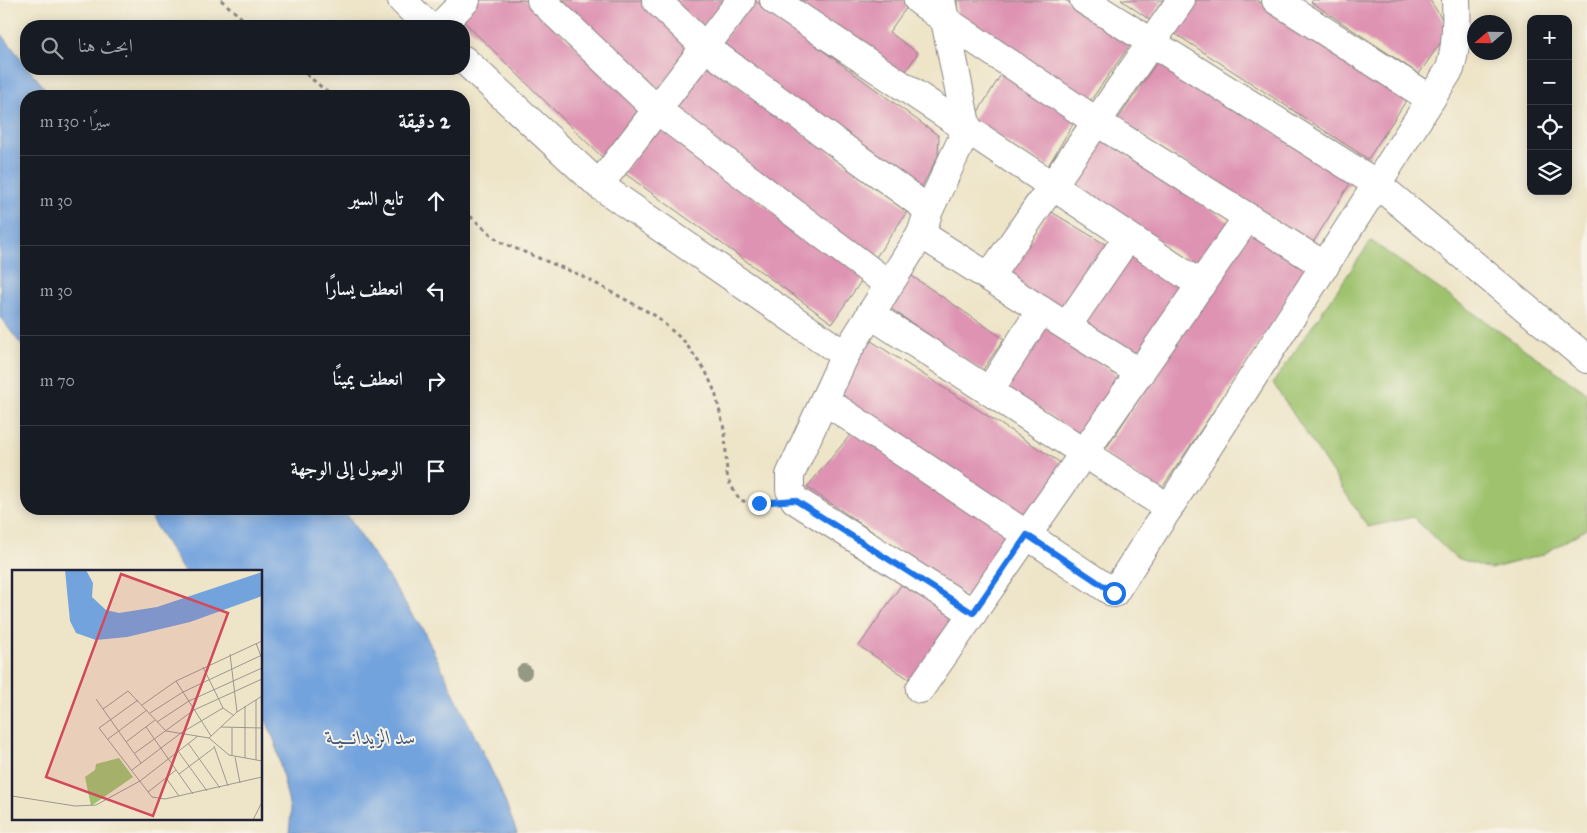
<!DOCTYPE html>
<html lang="ar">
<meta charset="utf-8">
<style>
:root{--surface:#171b24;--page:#242831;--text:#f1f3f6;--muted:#9ea1a6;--line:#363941}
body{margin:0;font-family:"IM FELL Great Primer",Amiri,serif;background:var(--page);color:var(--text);direction:rtl}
.controls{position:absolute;right:15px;top:15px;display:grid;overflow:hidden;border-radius:10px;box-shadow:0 2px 12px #0003}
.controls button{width:45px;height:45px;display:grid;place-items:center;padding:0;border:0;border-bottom:1px solid var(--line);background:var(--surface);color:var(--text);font:25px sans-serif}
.compass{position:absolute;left:1467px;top:15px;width:45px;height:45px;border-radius:50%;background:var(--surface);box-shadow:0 2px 12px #0003;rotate:250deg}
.stop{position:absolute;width:15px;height:15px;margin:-11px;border:4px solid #1a73e8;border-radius:50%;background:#fff}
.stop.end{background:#1a73e8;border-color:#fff;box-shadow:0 1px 5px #0008}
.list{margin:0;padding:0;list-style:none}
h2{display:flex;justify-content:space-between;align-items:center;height:65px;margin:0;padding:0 20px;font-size:21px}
h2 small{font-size:16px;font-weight:400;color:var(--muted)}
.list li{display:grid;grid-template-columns:32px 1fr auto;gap:15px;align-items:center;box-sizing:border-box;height:90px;padding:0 20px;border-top:1px solid var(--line)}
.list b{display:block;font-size:19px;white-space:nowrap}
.list em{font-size:16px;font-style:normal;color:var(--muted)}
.icon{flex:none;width:28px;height:28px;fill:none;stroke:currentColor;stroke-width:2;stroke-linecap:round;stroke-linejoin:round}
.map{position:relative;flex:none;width:1587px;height:833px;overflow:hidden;direction:ltr}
.search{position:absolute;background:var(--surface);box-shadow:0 2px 12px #0003;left:20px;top:20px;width:450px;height:55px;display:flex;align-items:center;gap:12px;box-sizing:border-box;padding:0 18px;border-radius:20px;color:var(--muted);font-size:19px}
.panel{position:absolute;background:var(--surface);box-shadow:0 2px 12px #0003;left:20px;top:90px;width:450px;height:425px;border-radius:20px;direction:rtl}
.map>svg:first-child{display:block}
.green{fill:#9ec26d;stroke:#607254}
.water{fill:#73a3dd;stroke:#4a628c}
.building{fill:#de93b2}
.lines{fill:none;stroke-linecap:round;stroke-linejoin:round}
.minor-casing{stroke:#888482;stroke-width:30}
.path{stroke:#888482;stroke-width:3;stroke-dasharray:4 4;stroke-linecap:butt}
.minor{stroke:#fff;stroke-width:28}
.tree{fill:#959984}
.route{stroke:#1a73e8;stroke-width:6}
.labels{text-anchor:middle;stroke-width:4;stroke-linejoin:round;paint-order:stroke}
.water-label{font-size:20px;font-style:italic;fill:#42567c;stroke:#f7f3e8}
.inset-road{fill:none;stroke:#9c9790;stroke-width:1}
.view{fill:#d1495b;fill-opacity:0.15;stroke:#d1495b;stroke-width:2.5}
.inset-edge{fill:none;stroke:#22223b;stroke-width:2.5}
</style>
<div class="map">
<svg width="1587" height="833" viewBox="0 0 1587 833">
<rect width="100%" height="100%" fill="#f7f3e8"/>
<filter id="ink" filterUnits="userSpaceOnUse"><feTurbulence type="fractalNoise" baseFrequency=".02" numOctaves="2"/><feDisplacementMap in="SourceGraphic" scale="10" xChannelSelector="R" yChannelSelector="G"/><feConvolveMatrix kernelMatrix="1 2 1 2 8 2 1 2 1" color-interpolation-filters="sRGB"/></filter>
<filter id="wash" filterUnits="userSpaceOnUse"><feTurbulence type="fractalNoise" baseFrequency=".0096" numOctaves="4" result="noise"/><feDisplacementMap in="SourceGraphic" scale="20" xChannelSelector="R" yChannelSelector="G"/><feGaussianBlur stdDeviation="1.12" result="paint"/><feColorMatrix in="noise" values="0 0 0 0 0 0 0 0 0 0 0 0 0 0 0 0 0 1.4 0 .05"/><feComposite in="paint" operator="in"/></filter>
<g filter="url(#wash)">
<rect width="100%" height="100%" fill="#eee5c9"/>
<polygon class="green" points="1371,241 1587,393 1587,528 1583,531 1542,555 1490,569 1454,557 1413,517 1368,527 1273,383"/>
<g class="water">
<polygon points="0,32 26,65 26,69 29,69 51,96 26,96 26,351 0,317"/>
<polygon points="145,509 343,509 423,630 499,786 517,833 289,833 291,813 275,742 261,708 261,572 184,572"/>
</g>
<g id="blocks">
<g class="building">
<polygon points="476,0 525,0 643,109 605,160 459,17"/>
<polygon points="553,0 645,0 693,46 655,94"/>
<polygon points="673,0 727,0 701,27"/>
<polygon points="754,0 939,136 938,156 919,192 718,47"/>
<polygon points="791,0 903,0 909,4 889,32 918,53 901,78"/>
<polygon points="957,0 1065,0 1132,42 1088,104 957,14"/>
<polygon points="1121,0 1163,0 1150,20"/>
<polygon points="1196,0 1256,0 1408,98 1368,159 1174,33"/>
<polygon points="1313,0 1430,0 1449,30 1419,74 1311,2"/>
<polygon points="1160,58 1351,182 1312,244 1118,119"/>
<polygon points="705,62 909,209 874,260 668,109"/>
<polygon points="1002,73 1076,119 1048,166 973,120"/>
<polygon points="657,127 864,277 832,323 624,173"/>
<polygon points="1098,136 1229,222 1200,267 1069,181"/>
<polygon points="1050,211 1108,246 1062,313 1005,278"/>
<polygon points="1252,230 1309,269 1160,491 1103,453"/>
<polygon points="1127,251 1185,289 1138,362 1079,323"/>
<polygon points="906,272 1004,339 982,371 884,304"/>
<polygon points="1042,324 1123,379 1084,439 1002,384"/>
<polygon points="865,337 1064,465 1027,522 831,391"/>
<polygon points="856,428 1017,538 975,602 807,487"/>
<polygon points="904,581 963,618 918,685 859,646"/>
</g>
</g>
</g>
<g filter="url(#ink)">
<use href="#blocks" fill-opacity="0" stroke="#888482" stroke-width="1"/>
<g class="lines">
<defs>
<g id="minor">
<polyline points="402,0 428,26"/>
<polyline points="541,0 656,109 888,284"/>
<polyline points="656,0 705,47 929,210"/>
<polyline points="774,0 1201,285"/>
<polyline points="918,0 945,20 1097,122 1325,266"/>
<polyline points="941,0 967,129 929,210 921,234 845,355 790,475 790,490 795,500 973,613"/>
<polyline points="1084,0 1377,184 1587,359"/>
<polyline points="1276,0 1431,99"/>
<polyline points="440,26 466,0"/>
<polyline points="464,60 599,185 845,355"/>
<polyline points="599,185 741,0"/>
<polyline points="921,234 1140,373"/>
<polyline points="989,277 1181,0"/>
<polyline points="870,314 1169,508"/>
<polyline points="1067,326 1128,237"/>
<polyline points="989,391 1041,310"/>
<path d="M 824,400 L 1114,593 L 1377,184 L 1450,69 C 1457,46 1457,23 1456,0"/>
<polyline points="920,689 1247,218"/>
</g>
</defs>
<use href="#minor" class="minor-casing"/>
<g class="path">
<polyline points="221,0 251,26"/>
<polyline points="300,69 332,96"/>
<polyline points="464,211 500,242 582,276 654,315 684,341 706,372 715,392 725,433 727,474 730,484 740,500 751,503 768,502"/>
</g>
<use href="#minor" class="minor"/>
</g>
<circle class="tree" cx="524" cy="672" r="8"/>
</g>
<g class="lines" filter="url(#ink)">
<polyline class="route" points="759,503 795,500 973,613 1027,535 1114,593"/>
</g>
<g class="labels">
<g class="water-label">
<text x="371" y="744">سد الزيدانـــيـة</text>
</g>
</g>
<g transform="translate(12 570)">
<rect width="250" height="250" fill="#eee5c9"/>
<path d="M 107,188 L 121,207 L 79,236 L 73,207 L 83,200 L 84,194 Z" fill="#9ec26d"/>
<path d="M 53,0 L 74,0 L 81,13 L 80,27 L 94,40 L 107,43 L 145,37 L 250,2 L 250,26 L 178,52 L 115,67 L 84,70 L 64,63 L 58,51 Z" fill="#73a3dd"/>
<path class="inset-road" d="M 244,73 L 250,89M 218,84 L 225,142M 191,97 L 211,138 L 221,145M 164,111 L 199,166M 84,129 L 129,193M 126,130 L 87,158 L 140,227 L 153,229 L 250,207M 244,130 L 244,190M 130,135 L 164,111 L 250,71M 233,136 L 233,188M 91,139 L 116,121 L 154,161 L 197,168 L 217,185 L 250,191M 138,143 L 171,122 L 250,85M 145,152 L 177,131 L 250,98M 134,157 L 181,224M 209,157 L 250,158M 220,157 L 220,186M 197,168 L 225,142 L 250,126M 96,169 L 135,140M 114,172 L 143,150M 176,173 L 208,218M 202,176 L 216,216M 166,181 L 195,221M 123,183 L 182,140 L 250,109M 223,187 L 228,213M 120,200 L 169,163 L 211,138M 167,204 L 203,177M 154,208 L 167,226M 136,222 L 164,200M 0,226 L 63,236 L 84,235 L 128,211 L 186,166M 241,250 L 250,232"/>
<path class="view" d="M 109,4 L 216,43 L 141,246 L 34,207 Z"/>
<rect width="250" height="250" class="inset-edge"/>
</g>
</svg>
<div class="controls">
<button>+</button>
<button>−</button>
<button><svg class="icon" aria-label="locate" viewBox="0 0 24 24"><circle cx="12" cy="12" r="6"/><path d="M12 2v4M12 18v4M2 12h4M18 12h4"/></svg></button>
<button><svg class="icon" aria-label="layers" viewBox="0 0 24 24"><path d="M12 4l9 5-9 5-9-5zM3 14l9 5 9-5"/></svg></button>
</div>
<svg class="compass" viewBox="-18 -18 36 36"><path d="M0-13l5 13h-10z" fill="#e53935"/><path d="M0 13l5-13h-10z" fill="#9ea1a6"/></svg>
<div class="stop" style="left:1114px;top:593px"></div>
<div class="stop end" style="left:759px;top:503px"></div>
<div class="search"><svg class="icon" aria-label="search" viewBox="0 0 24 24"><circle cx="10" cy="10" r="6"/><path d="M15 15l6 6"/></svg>ابحث هنا</div>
<section class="panel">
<h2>2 دقيقة<small>سيرًا · 130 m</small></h2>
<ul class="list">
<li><svg class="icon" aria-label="ahead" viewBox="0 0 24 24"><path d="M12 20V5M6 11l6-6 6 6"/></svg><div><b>تابع السير</b></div><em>30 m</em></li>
<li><svg class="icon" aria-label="left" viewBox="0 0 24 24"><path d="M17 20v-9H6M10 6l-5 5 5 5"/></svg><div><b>انعطف يسارًا</b></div><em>30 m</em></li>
<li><svg class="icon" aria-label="right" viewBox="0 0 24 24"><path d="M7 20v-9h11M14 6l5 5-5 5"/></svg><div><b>انعطف يمينًا</b></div><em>70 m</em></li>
<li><svg class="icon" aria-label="arrive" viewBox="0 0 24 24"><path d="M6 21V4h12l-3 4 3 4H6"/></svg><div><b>الوصول إلى الوجهة</b></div></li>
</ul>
</section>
</div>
